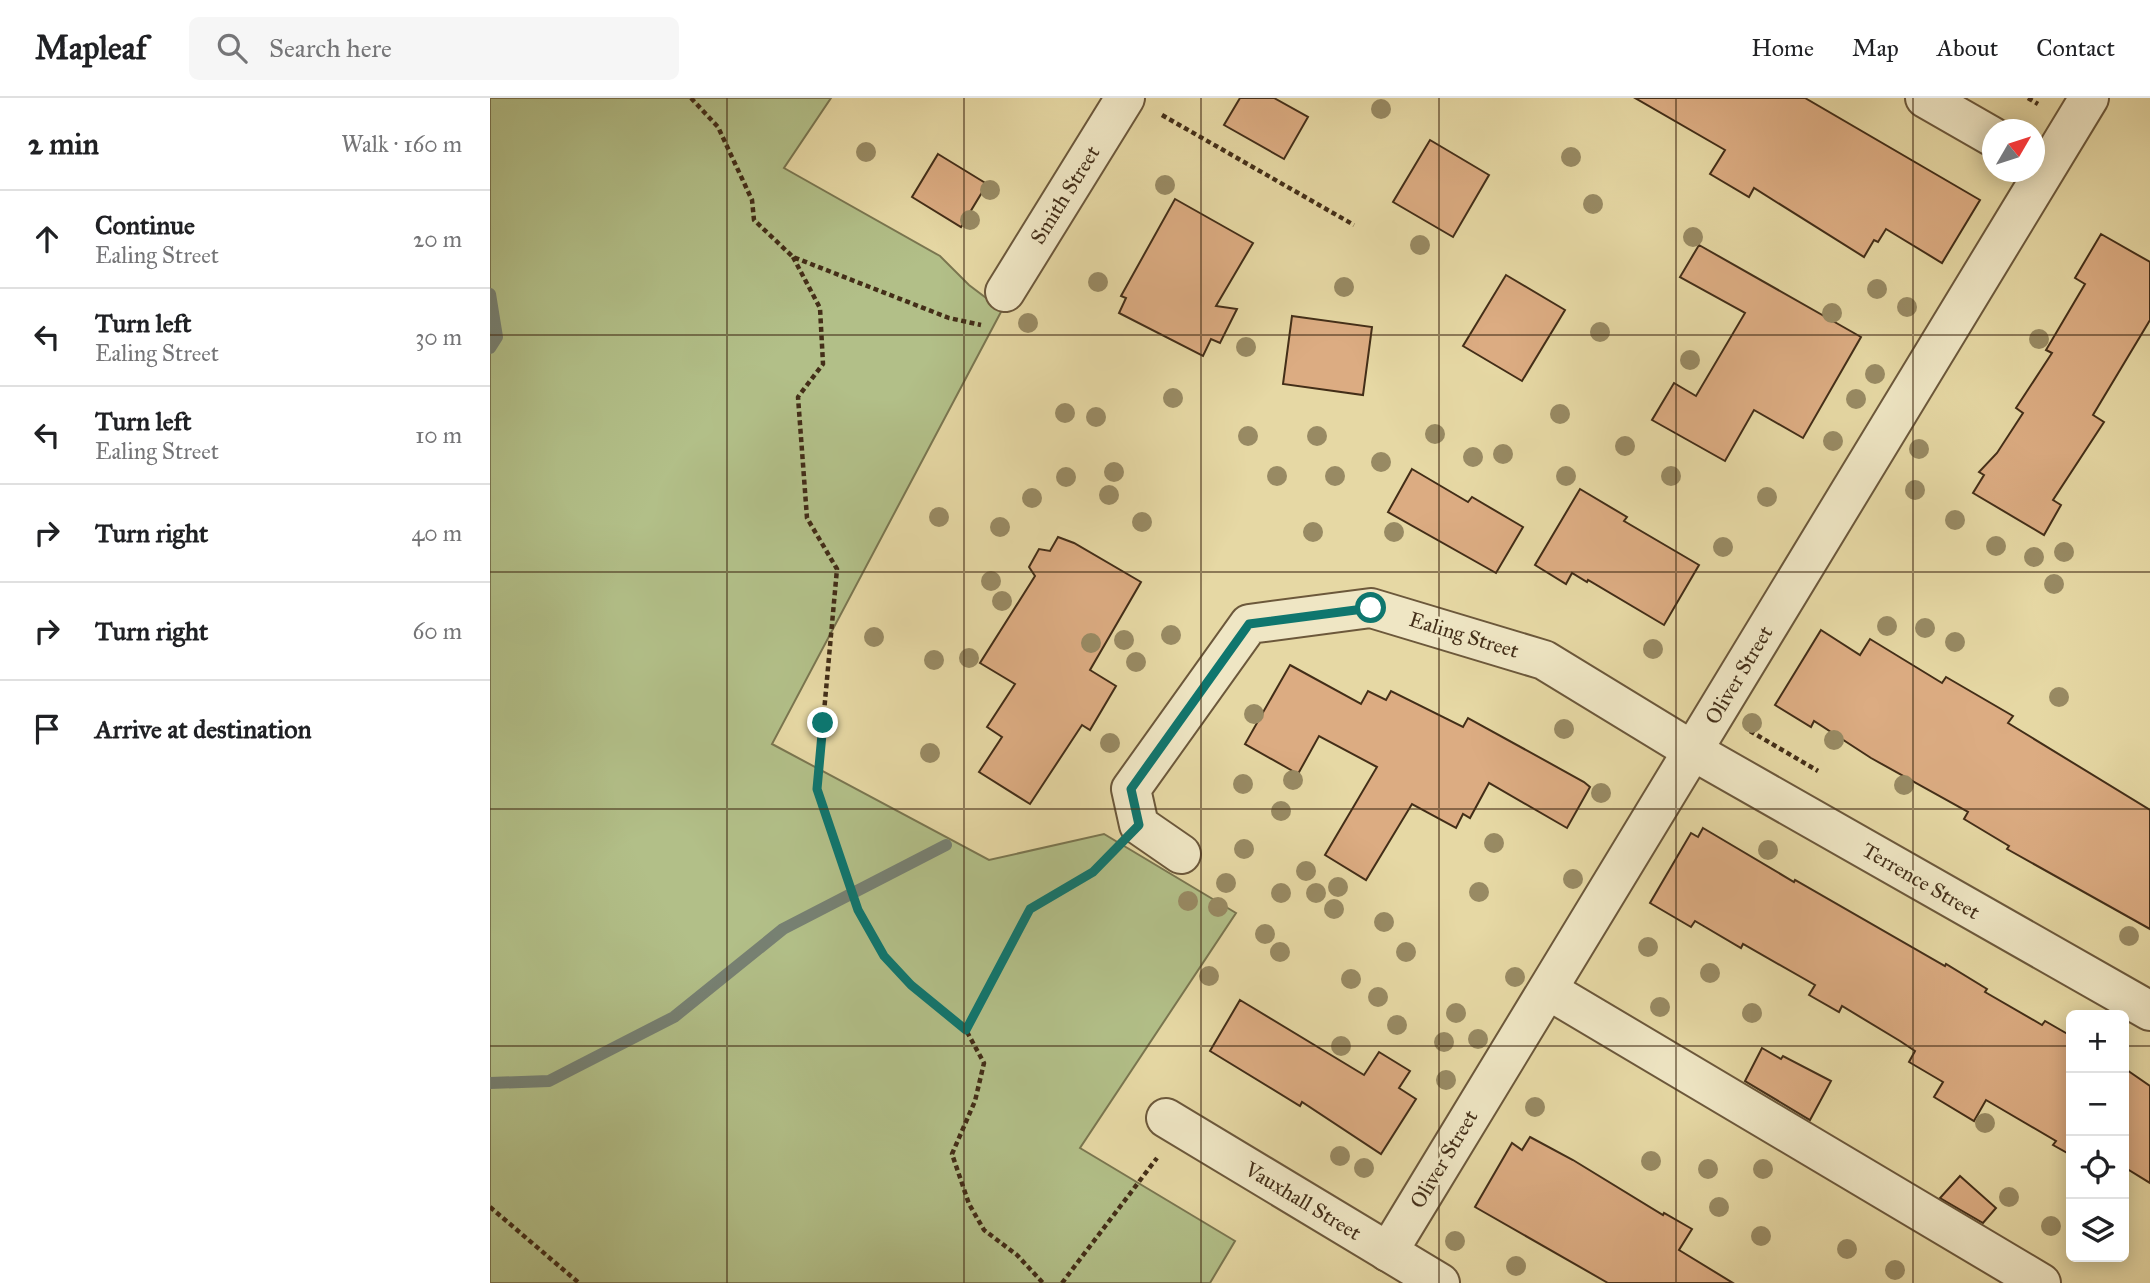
<!DOCTYPE html>
<meta charset="utf-8">
<style>
:root{--surface:#fff;--page:#f6f6f6;--text:#202124;--muted:#757577;--line:#e0e0e0}
body{margin:0;font-family:"IM FELL Great Primer",serif;background:var(--page);color:var(--text)}
.controls{position:absolute;right:21px;bottom:21px;display:grid;overflow:hidden;border-radius:10px;box-shadow:0 4px 18px #0003}
.controls button{width:63px;height:63px;display:grid;place-items:center;padding:0;border:0;border-bottom:2px solid var(--line);background:var(--surface);color:var(--text);font:35px sans-serif}
.compass{position:absolute;left:1492px;top:21px;width:63px;height:63px;border-radius:50%;background:var(--surface);box-shadow:0 4px 18px #0003;rotate:51deg}
.stop{position:absolute;width:21px;height:21px;margin:-16px;border:5px solid #0f766e;border-radius:50%;background:#fff}
.stop.end{background:#0f766e;border-color:#fff;box-shadow:0 2px 7px #0008}
.list{margin:0;padding:0;list-style:none}
h2{display:flex;justify-content:space-between;align-items:center;height:91px;margin:0;padding:0 28px;font-size:30px}
h2 small{font-size:23px;font-weight:400;color:var(--muted)}
.list li{display:grid;grid-template-columns:46px 1fr auto;gap:21px;align-items:center;box-sizing:border-box;height:98px;padding:0 28px;border-top:2px solid var(--line)}
.list b{display:block;font-size:26px;white-space:nowrap}
.list p{margin:0;font-size:23px;white-space:nowrap;color:var(--muted)}
.list em{font-size:23px;font-style:normal;color:var(--muted)}
.icon{flex:none;width:38px;height:38px;fill:none;stroke:currentColor;stroke-width:2;stroke-linecap:round;stroke-linejoin:round}
.map{position:relative;flex:none;width:1660px;height:1185px;overflow:hidden}
header{display:flex;align-items:center;gap:42px;box-sizing:border-box;height:98px;padding:0 35px;background:var(--surface);border-bottom:2px solid var(--line)}
header strong{font-size:33px}
nav{display:flex;gap:38px;margin-inline-start:auto;font-size:24px}
.search{width:490px;height:63px;background:var(--page);display:flex;align-items:center;gap:18px;box-sizing:border-box;padding:0 24px;border-radius:10px;color:var(--muted);font-size:26px}
main{display:flex}
aside{flex:1;background:var(--surface)}
.map>svg:first-child{display:block}
.green{fill:#b2bf88;stroke:#7a7650;stroke-width:2}
.lines{fill:none;stroke-linecap:round;stroke-linejoin:round}
.stream{stroke:#778173;stroke-width:12}
.building{fill:#dcac82;stroke:#432e18;stroke-width:2}
.minor-casing{stroke:#6c583b;stroke-width:42}
.path{stroke:#432e18;stroke-width:4.5;stroke-dasharray:5 3.5;stroke-linecap:butt}
.minor{stroke:#efe6c4;stroke-width:38}
.tree{fill:#988a63}
.route{stroke:#0f766e;stroke-width:9}
.grid{fill:none;stroke:#432e18;stroke-width:2;stroke-opacity:0.55}
.labels{text-anchor:middle;stroke-width:5;stroke-linejoin:round;paint-order:stroke}
.street-label{font-size:21px;fill:#432e18;stroke:#efe6c4}
</style>
<header>
<strong>Mapleaf</strong>
<div class="search"><svg class="icon" aria-label="search" viewBox="0 0 24 24"><circle cx="10" cy="10" r="6"/><path d="M15 15l6 6"/></svg>Search here</div>
<nav><a>Home</a><a>Map</a><a>About</a><a>Contact</a></nav>
</header>
<main>
<aside>
<h2>2 min<small>Walk · 160 m</small></h2>
<ul class="list">
<li><svg class="icon" aria-label="ahead" viewBox="0 0 24 24"><path d="M12 20V5M6 11l6-6 6 6"/></svg><div><b>Continue</b><p>Ealing Street</p></div><em>20 m</em></li>
<li><svg class="icon" aria-label="left" viewBox="0 0 24 24"><path d="M17 20v-9H6M10 6l-5 5 5 5"/></svg><div><b>Turn left</b><p>Ealing Street</p></div><em>30 m</em></li>
<li><svg class="icon" aria-label="left" viewBox="0 0 24 24"><path d="M17 20v-9H6M10 6l-5 5 5 5"/></svg><div><b>Turn left</b><p>Ealing Street</p></div><em>10 m</em></li>
<li><svg class="icon" aria-label="right" viewBox="0 0 24 24"><path d="M7 20v-9h11M14 6l5 5-5 5"/></svg><div><b>Turn right</b></div><em>40 m</em></li>
<li><svg class="icon" aria-label="right" viewBox="0 0 24 24"><path d="M7 20v-9h11M14 6l5 5-5 5"/></svg><div><b>Turn right</b></div><em>60 m</em></li>
<li><svg class="icon" aria-label="arrive" viewBox="0 0 24 24"><path d="M6 21V4h12l-3 4 3 4H6"/></svg><div><b>Arrive at destination</b></div></li>
</ul>
</aside>
<div class="map">
<svg width="1660" height="1185" viewBox="0 0 1660 1185">
<rect width="100%" height="100%" fill="#e6d8a4"/>
<filter id="stains"><feTurbulence type="fractalNoise" baseFrequency=".00286" numOctaves="4"/><feColorMatrix values="0 0 0 0 .2 0 0 0 0 .09 0 0 0 0 .02 0 0 0 .5 -.17"/></filter>
<radialGradient id="worn" r=".72"><stop offset=".6" stop-color="#630" stop-opacity="0"/><stop offset="1" stop-color="#630" stop-opacity=".3"/></radialGradient>
<polygon class="green" points="0,0 341,0 294,70 450,158 479,187 512,212 282,646 499,762 614,736 746,815 590,1050 745,1143 720,1185 0,1185"/>
<g class="lines">
<g class="stream">
<polyline points="0,196 7,239 0,250"/>
<polyline points="0,985 59,983 184,919 293,831 456,747"/>
</g>
</g>
<g class="building">
<polygon points="750,0 784,0 818,19 794,61 734,27"/>
<polygon points="1145,0 1315,0 1490,102 1452,165 1396,131 1388,144 1384,142 1374,159 1264,90 1259,99 1220,76 1235,52"/>
<polygon points="940,42 999,77 963,139 903,104"/>
<polygon points="448,56 497,86 471,129 422,99"/>
<polygon points="685,101 763,145 726,208 747,211 730,245 721,241 713,258 629,215 636,200 631,198"/>
<polygon points="1611,136 1660,164 1660,222 1603,317 1614,324 1563,402 1571,407 1554,437 1483,395 1494,377 1489,374 1507,355 1533,315 1526,310 1562,255 1556,252 1595,186 1585,180"/>
<polygon points="1209,147 1371,239 1313,340 1264,312 1235,363 1162,322 1184,285 1206,298 1255,215 1190,179"/>
<polygon points="1016,177 1075,212 1032,283 973,248"/>
<polygon points="802,218 882,229 873,297 793,286"/>
<polygon points="922,371 978,404 982,399 1033,429 1006,475 898,414"/>
<polygon points="1090,391 1137,419 1134,423 1209,467 1174,527 1098,482 1097,484 1082,475 1076,486 1045,467"/>
<polygon points="568,439 584,445 651,484 600,572 626,588 600,632 592,627 540,706 489,674 512,639 497,629 525,586 490,565 545,478 539,469 549,451 560,453"/>
<polygon points="1331,532 1370,557 1380,541 1452,585 1456,579 1523,618 1518,625 1660,712 1660,831 1517,751 1519,748 1474,721 1478,714 1381,660 1324,623 1321,629 1285,607"/>
<polygon points="800,567 871,606 878,593 896,602 901,593 973,629 978,620 1094,684 1100,689 1077,730 999,685 980,720 973,716 966,730 922,706 876,782 835,757 887,669 829,638 808,676 755,646"/>
<polygon points="1213,730 1304,784 1305,782 1455,868 1456,866 1497,891 1495,894 1552,927 1555,923 1581,938 1581,1057 1563,1047 1566,1043 1496,1002 1484,1023 1444,999 1453,984 1419,964 1425,953 1410,943 1352,908 1349,914 1319,897 1325,887 1253,846 1251,850 1205,823 1201,829 1160,805 1201,735 1208,739"/>
<polygon points="750,902 874,977 889,954 920,973 909,990 926,1001 891,1056 812,1004 810,1008 720,953"/>
<polygon points="1272,950 1291,961 1293,958 1341,983 1320,1022 1255,983"/>
<polygon points="1634,970 1660,988 1660,1085 1634,1069"/>
<polygon points="1040,1039 1083,1062 1173,1117 1174,1115 1202,1131 1189,1152 1243,1185 1118,1185 985,1109 1022,1045 1032,1052"/>
<polygon points="1470,1078 1506,1110 1493,1125 1450,1100"/>
</g>
<g class="lines">
<defs>
<g id="minor">
<polyline points="1435,0 1503,39"/>
<polyline points="515,194 635,0"/>
<polyline points="691,756 649,727 641,691 759,526 881,510 1054,562 1203,653 1660,913"/>
<polyline points="1058,892 1551,1185"/>
<polyline points="676,1020 950,1185"/>
<polyline points="898,1154 1599,0"/>
</g>
</defs>
<use href="#minor" class="minor-casing"/>
<g class="path">
<polyline points="201,0 228,29 262,102 264,122 303,159 459,220 491,227"/>
<polyline points="1538,0 1548,6"/>
<polyline points="672,17 864,127"/>
<polyline points="303,159 330,210 333,266 308,299 317,420 347,471 327,691 368,812 394,858 421,887 476,932 494,965 485,1003 462,1056 479,1106 494,1132 527,1157 553,1185"/>
<polyline points="1260,633 1328,673"/>
<polyline points="476,932 540,811 603,773 622,754"/>
<polyline points="0,1109 89,1185"/>
<polyline points="572,1185 667,1060"/>
</g>
<use href="#minor" class="minor"/>
</g>
<g class="tree">
<circle cx="891" cy="11" r="10"/>
<circle cx="376" cy="54" r="10"/>
<circle cx="1081" cy="59" r="10"/>
<circle cx="675" cy="87" r="10"/>
<circle cx="500" cy="92" r="10"/>
<circle cx="1103" cy="106" r="10"/>
<circle cx="480" cy="122" r="10"/>
<circle cx="1203" cy="139" r="10"/>
<circle cx="930" cy="147" r="10"/>
<circle cx="608" cy="184" r="10"/>
<circle cx="854" cy="189" r="10"/>
<circle cx="1387" cy="191" r="10"/>
<circle cx="1417" cy="209" r="10"/>
<circle cx="1342" cy="215" r="10"/>
<circle cx="538" cy="225" r="10"/>
<circle cx="1110" cy="234" r="10"/>
<circle cx="1549" cy="241" r="10"/>
<circle cx="756" cy="249" r="10"/>
<circle cx="1200" cy="262" r="10"/>
<circle cx="1385" cy="276" r="10"/>
<circle cx="683" cy="300" r="10"/>
<circle cx="1366" cy="301" r="10"/>
<circle cx="575" cy="315" r="10"/>
<circle cx="1070" cy="316" r="10"/>
<circle cx="606" cy="319" r="10"/>
<circle cx="945" cy="336" r="10"/>
<circle cx="758" cy="338" r="10"/>
<circle cx="827" cy="338" r="10"/>
<circle cx="1343" cy="343" r="10"/>
<circle cx="1135" cy="348" r="10"/>
<circle cx="1429" cy="351" r="10"/>
<circle cx="1013" cy="356" r="10"/>
<circle cx="983" cy="359" r="10"/>
<circle cx="891" cy="364" r="10"/>
<circle cx="624" cy="374" r="10"/>
<circle cx="787" cy="378" r="10"/>
<circle cx="845" cy="378" r="10"/>
<circle cx="1076" cy="378" r="10"/>
<circle cx="1181" cy="378" r="10"/>
<circle cx="576" cy="379" r="10"/>
<circle cx="1425" cy="392" r="10"/>
<circle cx="619" cy="397" r="10"/>
<circle cx="1277" cy="399" r="10"/>
<circle cx="542" cy="400" r="10"/>
<circle cx="449" cy="419" r="10"/>
<circle cx="1465" cy="422" r="10"/>
<circle cx="652" cy="424" r="10"/>
<circle cx="510" cy="429" r="10"/>
<circle cx="823" cy="434" r="10"/>
<circle cx="904" cy="434" r="10"/>
<circle cx="1506" cy="448" r="10"/>
<circle cx="1233" cy="449" r="10"/>
<circle cx="1574" cy="454" r="10"/>
<circle cx="1544" cy="459" r="10"/>
<circle cx="501" cy="483" r="10"/>
<circle cx="1564" cy="486" r="10"/>
<circle cx="512" cy="503" r="10"/>
<circle cx="1397" cy="528" r="10"/>
<circle cx="1435" cy="530" r="10"/>
<circle cx="681" cy="537" r="10"/>
<circle cx="384" cy="539" r="10"/>
<circle cx="634" cy="542" r="10"/>
<circle cx="1465" cy="544" r="10"/>
<circle cx="601" cy="545" r="10"/>
<circle cx="1163" cy="551" r="10"/>
<circle cx="479" cy="560" r="10"/>
<circle cx="444" cy="562" r="10"/>
<circle cx="646" cy="564" r="10"/>
<circle cx="1569" cy="599" r="10"/>
<circle cx="764" cy="616" r="10"/>
<circle cx="1262" cy="625" r="10"/>
<circle cx="1074" cy="631" r="10"/>
<circle cx="1344" cy="642" r="10"/>
<circle cx="620" cy="645" r="10"/>
<circle cx="440" cy="655" r="10"/>
<circle cx="803" cy="682" r="10"/>
<circle cx="753" cy="686" r="10"/>
<circle cx="1414" cy="687" r="10"/>
<circle cx="1111" cy="695" r="10"/>
<circle cx="791" cy="713" r="10"/>
<circle cx="1004" cy="745" r="10"/>
<circle cx="754" cy="751" r="10"/>
<circle cx="1278" cy="752" r="10"/>
<circle cx="816" cy="773" r="10"/>
<circle cx="1083" cy="781" r="10"/>
<circle cx="736" cy="785" r="10"/>
<circle cx="848" cy="789" r="10"/>
<circle cx="989" cy="794" r="10"/>
<circle cx="791" cy="795" r="10"/>
<circle cx="826" cy="795" r="10"/>
<circle cx="698" cy="803" r="10"/>
<circle cx="728" cy="809" r="10"/>
<circle cx="844" cy="811" r="10"/>
<circle cx="894" cy="824" r="10"/>
<circle cx="775" cy="836" r="10"/>
<circle cx="1639" cy="838" r="10"/>
<circle cx="1158" cy="849" r="10"/>
<circle cx="790" cy="854" r="10"/>
<circle cx="916" cy="854" r="10"/>
<circle cx="1220" cy="875" r="10"/>
<circle cx="719" cy="878" r="10"/>
<circle cx="1025" cy="879" r="10"/>
<circle cx="861" cy="881" r="10"/>
<circle cx="888" cy="899" r="10"/>
<circle cx="1170" cy="909" r="10"/>
<circle cx="966" cy="915" r="10"/>
<circle cx="1262" cy="915" r="10"/>
<circle cx="907" cy="927" r="10"/>
<circle cx="988" cy="941" r="10"/>
<circle cx="954" cy="944" r="10"/>
<circle cx="851" cy="948" r="10"/>
<circle cx="956" cy="982" r="10"/>
<circle cx="1045" cy="1009" r="10"/>
<circle cx="1495" cy="1025" r="10"/>
<circle cx="850" cy="1058" r="10"/>
<circle cx="1161" cy="1063" r="10"/>
<circle cx="874" cy="1070" r="10"/>
<circle cx="1218" cy="1071" r="10"/>
<circle cx="1273" cy="1071" r="10"/>
<circle cx="1519" cy="1099" r="10"/>
<circle cx="1229" cy="1109" r="10"/>
<circle cx="1561" cy="1128" r="10"/>
<circle cx="1271" cy="1138" r="10"/>
<circle cx="965" cy="1143" r="10"/>
<circle cx="1357" cy="1151" r="10"/>
<circle cx="1026" cy="1168" r="10"/>
<circle cx="1405" cy="1172" r="10"/>
</g>
<g class="lines">
<polyline class="route" points="333,625 327,691 368,812 394,858 421,887 476,932 540,811 603,774 649,727 641,691 759,526 881,510"/>
</g>
<path class="grid" d="M 237,0 L 237,1185M 474,0 L 474,1185M 711,0 L 711,1185M 949,0 L 949,1185M 1186,0 L 1186,1185M 1423,0 L 1423,1185M 0,237 L 1660,237M 0,474 L 1660,474M 0,711 L 1660,711M 0,948 L 1581,948M 1634,948 L 1660,948"/>
<g class="labels">
<g class="street-label">
<text transform="translate(575 97) rotate(-58)" y="7">Smith Street</text>
<text transform="translate(974 537) rotate(17)" y="7">Ealing Street</text>
<text transform="translate(1249 577) rotate(-59)" y="7">Oliver Street</text>
<text transform="translate(1431 783) rotate(30)" y="7">Terrence Street</text>
<text transform="translate(954 1061) rotate(-59)" y="7">Oliver Street</text>
<text transform="translate(813 1103) rotate(31)" y="7">Vauxhall Street</text>
</g>
</g>
<rect width="100%" height="100%" filter="url(#stains)"/>
<rect width="100%" height="100%" fill="url(#worn)"/>
</svg>
<div class="controls">
<button>+</button>
<button>−</button>
<button><svg class="icon" aria-label="locate" viewBox="0 0 24 24"><circle cx="12" cy="12" r="6"/><path d="M12 2v4M12 18v4M2 12h4M18 12h4"/></svg></button>
<button><svg class="icon" aria-label="layers" viewBox="0 0 24 24"><path d="M12 4l9 5-9 5-9-5zM3 14l9 5 9-5"/></svg></button>
</div>
<svg class="compass" viewBox="-18 -18 36 36"><path d="M0-13l5 13h-10z" fill="#e53935"/><path d="M0 13l5-13h-10z" fill="#757577"/></svg>
<div class="stop" style="left:881px;top:510px"></div>
<div class="stop end" style="left:333px;top:625px"></div>
</div>
</main>
